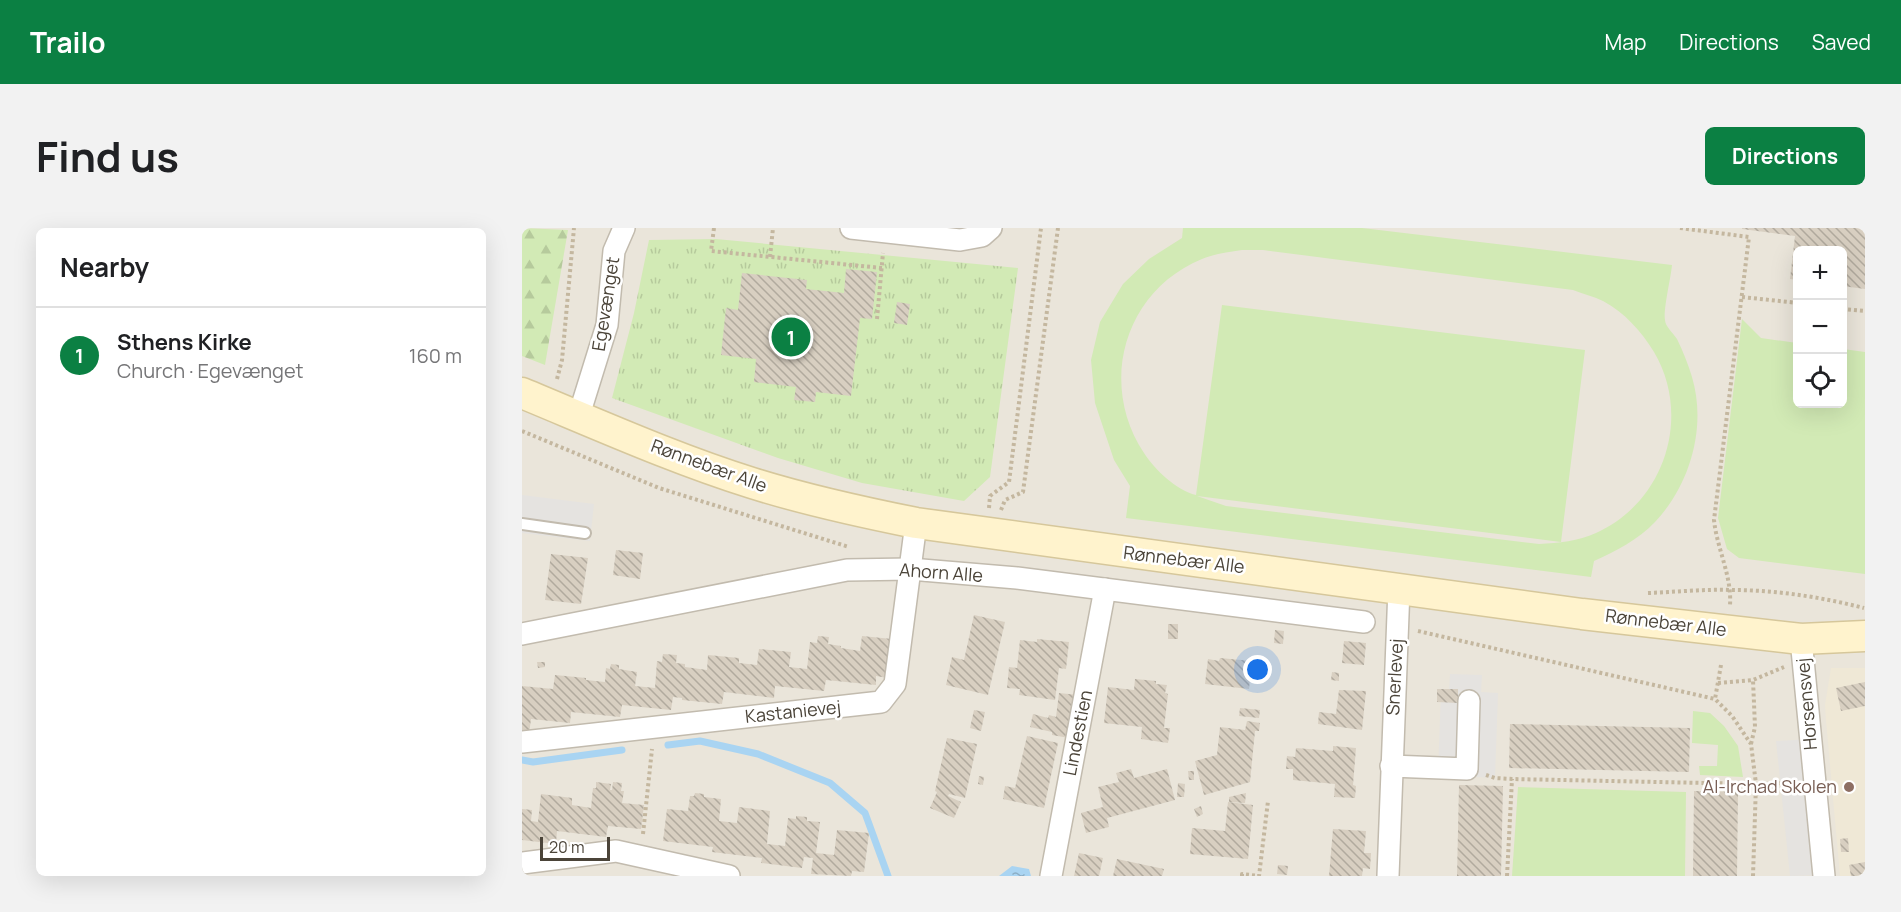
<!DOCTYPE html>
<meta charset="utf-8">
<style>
:root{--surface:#fff;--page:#f2f2f2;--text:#202124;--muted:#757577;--line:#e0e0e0;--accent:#0b8043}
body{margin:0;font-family:Manrope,sans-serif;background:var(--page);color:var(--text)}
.controls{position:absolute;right:18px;top:18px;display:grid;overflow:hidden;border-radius:9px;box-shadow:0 6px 24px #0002}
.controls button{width:54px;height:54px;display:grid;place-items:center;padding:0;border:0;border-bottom:2px solid var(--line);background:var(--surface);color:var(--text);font:30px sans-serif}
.scale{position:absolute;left:18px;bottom:15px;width:70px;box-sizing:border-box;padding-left:6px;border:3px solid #4b4439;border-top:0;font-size:16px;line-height:21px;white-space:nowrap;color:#4b4439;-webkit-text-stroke:4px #fff;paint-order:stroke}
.you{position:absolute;left:736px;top:442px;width:21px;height:21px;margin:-15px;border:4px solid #fff;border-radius:50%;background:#1a73e8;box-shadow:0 0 0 9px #1a73e833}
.badge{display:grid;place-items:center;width:39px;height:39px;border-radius:50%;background:var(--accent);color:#fff;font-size:20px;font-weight:700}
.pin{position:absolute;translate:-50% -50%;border:3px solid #fff;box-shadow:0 2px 6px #0006}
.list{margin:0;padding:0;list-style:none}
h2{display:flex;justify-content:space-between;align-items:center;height:78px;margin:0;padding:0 24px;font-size:26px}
h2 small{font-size:20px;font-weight:400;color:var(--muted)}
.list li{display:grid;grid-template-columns:39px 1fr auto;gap:18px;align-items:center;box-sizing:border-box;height:96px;padding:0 24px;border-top:2px solid var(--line)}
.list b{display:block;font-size:22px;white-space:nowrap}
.list p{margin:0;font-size:20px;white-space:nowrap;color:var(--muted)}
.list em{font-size:20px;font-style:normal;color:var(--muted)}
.icon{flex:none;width:33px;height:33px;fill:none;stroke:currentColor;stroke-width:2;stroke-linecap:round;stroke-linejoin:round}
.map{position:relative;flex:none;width:1343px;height:648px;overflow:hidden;border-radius:9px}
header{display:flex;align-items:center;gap:36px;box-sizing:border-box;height:84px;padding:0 30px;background:var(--accent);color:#fff}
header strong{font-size:28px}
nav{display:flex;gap:33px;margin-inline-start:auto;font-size:21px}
.intro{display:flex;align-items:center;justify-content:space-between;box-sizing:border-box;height:144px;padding:0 36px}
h1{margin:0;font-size:42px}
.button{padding:15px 27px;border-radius:9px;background:var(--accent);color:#fff;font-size:21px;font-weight:700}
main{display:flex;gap:36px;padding:0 36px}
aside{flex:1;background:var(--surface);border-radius:9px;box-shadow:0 6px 24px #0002}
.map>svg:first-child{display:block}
.residential{fill:#eae5da;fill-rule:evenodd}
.education{fill:#efe8d6}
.green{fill:#d2eab5;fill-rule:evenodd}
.forest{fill:url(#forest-firs)}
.park{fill:url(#park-tufts)}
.parking{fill:#e5e3e0}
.water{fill:url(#water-ripples)}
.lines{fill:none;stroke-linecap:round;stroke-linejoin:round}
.stream{stroke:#a9d4f2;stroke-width:7}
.building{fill:url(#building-back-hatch)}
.lane-casing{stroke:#c2bbae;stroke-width:14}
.street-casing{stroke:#c2bbae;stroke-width:24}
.secondary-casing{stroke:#d6c79b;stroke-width:33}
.path{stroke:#c4b79f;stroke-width:4;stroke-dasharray:3 3;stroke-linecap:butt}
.lane{stroke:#fff;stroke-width:10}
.street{stroke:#fff;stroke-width:21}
.secondary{stroke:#fff3cd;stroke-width:30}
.education-dot{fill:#8d6e63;stroke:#fff;stroke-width:2}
.labels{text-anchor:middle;stroke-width:5;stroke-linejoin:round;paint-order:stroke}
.street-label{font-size:18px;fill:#4b4439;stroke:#fff}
.education-label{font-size:18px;fill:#785e54;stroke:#fff;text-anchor:end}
</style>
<header>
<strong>Trailo</strong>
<nav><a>Map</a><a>Directions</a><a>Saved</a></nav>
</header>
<div class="intro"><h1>Find us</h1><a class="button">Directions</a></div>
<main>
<aside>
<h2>Nearby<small></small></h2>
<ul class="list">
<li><span class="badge">1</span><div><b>Sthens Kirke</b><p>Church · Egevænget</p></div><em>160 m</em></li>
</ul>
</aside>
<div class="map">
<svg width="1343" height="648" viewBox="0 0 1343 648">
<defs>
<pattern id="forest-firs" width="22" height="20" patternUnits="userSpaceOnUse" patternTransform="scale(1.5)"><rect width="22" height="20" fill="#d2eab5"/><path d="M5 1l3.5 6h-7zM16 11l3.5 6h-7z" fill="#b6ca9c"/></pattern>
<pattern id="park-tufts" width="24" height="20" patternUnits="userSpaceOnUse" patternTransform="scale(1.5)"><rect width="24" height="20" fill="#d2eab5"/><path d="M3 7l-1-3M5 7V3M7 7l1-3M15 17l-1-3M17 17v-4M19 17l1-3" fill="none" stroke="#b6ca9c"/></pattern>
<pattern id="water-ripples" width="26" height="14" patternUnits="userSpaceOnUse" patternTransform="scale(1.5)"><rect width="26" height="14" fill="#a9d4f2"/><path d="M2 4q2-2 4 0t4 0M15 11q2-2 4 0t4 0" fill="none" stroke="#8caec5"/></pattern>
<pattern id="building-back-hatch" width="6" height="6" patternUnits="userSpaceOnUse" patternTransform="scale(1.5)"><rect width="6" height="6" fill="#d8cfc1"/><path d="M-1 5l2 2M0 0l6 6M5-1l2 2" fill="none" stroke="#b1aa9e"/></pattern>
</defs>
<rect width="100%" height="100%" fill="#f6f3ec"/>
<path class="residential" d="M 0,0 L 1343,0 L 1343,648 L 0,648 ZM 1276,22 L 1320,22 L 1320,176 L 1276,176 Z"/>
<polygon class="education" points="1309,440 1343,440 1343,648 1318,648 1304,492 1303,477"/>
<g class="green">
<path d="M 661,0 L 840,0 L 1150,37 C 1149,49 1141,82 1143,92 C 1143,98 1151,105 1155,111 C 1161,123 1166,136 1170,149 C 1185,199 1168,257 1133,294 C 1116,312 1094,323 1072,333 L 1069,349 L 604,290 L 608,258 L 592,232 L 573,175 L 569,132 L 578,94 L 601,56 L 627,31 L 660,10 ZM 720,22 L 741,22 L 1051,62 C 1061,66 1071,68 1081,73 C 1103,85 1119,103 1132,124 C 1170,188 1143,274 1074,305 C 1056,313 1037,315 1017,316 L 704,278 L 675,268 L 1039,314 L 1063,122 L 700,77 L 674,267 C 654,262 633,242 622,225 C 576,156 602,63 680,31 C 692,26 706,24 720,22 Z"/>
<polygon points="1220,91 1239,110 1275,115 1276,176 1320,176 1321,121 1343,124 1343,346 1217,330 1205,321 1196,290"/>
<polygon points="1171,483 1188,485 1202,498 1216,518 1221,549 1178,547 1177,538 1195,538 1196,517 1170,515"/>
<polygon points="996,559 1164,564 1163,648 990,648"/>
</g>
<polygon class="forest" points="0,0 46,2 23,137 0,128"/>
<polygon class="park" points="194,11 496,40 468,249 442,273 340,255 256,230 90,170 112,85 127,12"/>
<g class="parking">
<polygon points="0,267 72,276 68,313 0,305"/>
<polygon points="928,446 960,447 959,464 976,465 973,550 916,547 919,462 927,462"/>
<polygon points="1289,511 1301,647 1268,648 1254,513"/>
</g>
<polygon class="water" points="490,638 507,641 509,648 477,648"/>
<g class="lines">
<g class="stream">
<polyline points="146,517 178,513 236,526 308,555 343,585 366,648"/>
<polyline points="0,532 11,534 100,522"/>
</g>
</g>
<g class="building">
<polygon points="1220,0 1343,0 1343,61 1320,58 1320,22 1276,22 1276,52 1268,51 1273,8 1220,1"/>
<polygon points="324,41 355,44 350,91 338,90 329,168 294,164 293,174 272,172 274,159 232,154 234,131 199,127 204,80 216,82 220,45 285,52 284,61 322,65"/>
<polygon points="375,74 388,76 385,97 372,95"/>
<polygon points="94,322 121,325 118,351 91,347"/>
<polygon points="29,326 66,330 59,376 23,372"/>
<polygon points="452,387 483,394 466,467 424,457 430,429 442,432"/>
<rect x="646" y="396" width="10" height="15"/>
<polygon points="753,402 762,403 761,416 752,415"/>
<polygon points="296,408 307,409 306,416 319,418 319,420 338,423 340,408 370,411 366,450 354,448 354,457 304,452 302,463 253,458 252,470 202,464 200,476 160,472 160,470 151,469 149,482 100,477 98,489 49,484 48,495 9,491 7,506 0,506 0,458 31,461 33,447 64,450 64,452 83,454 84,440 88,441 89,436 97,437 97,441 115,444 113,458 133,460 135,433 140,434 141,426 155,427 154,435 163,436 163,439 185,442 186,427 217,430 217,435 235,437 237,421 269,424 267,439 285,441 288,414 295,415"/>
<polygon points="515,411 547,414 544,441 537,440 533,472 497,467 498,461 485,460 487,439 495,440 498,412 515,414"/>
<polygon points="822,413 844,415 842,437 820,435"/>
<polygon points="698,430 730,433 727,461 683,456 686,431 697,433"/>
<polygon points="15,434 23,434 23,439 16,440"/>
<polygon points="810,444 817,445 817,453 809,452"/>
<polygon points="613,451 634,453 634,456 645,457 643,465 646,466 642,500 648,500 646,515 619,511 620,499 582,495 586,459 612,462"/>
<polygon points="1343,454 1343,478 1319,483 1314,460"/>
<polygon points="915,461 936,461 936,475 915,474"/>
<polygon points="817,462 844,463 840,502 796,496 797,484 814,486"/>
<polygon points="537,465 556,467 547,510 530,507 530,504 508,499 511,486 526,490 527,487 534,489"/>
<polygon points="718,480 738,482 737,490 717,488"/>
<polygon points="452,482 463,484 459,503 448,500"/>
<polygon points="725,493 738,495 737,503 733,503 728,554 682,567 673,533 695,527 698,499 723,502"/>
<polygon points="988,496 1168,500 1167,544 987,540"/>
<polygon points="505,508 536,515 522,580 481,571 483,558 493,560"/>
<polygon points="425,510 455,516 443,570 427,566 426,568 439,574 432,590 408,580 415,564 413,563"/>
<polygon points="811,518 834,520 831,557 834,558 833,570 812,569 813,556 771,552 771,541 764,541 765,528 773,529 774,520 811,523"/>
<polygon points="609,541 612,550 645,541 653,572 585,590 587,599 564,605 559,585 581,579 576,559 597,554 594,545"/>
<polygon points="666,543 672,543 672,552 667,552"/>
<polygon points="457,548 462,549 461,557 456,556"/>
<polygon points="74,554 89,556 88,562 90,562 91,554 100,555 99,563 102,563 100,575 122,577 119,601 86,598 84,609 35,603 34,616 0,612 0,581 10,582 9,593 16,594 19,566 50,570 50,577 69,580 71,560 74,560"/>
<polygon points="656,555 663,556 662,569 655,569"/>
<polygon points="937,557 981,558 979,648 935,648"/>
<polygon points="1172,563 1216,564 1215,648 1171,648"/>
<polygon points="173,565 182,566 182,569 199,571 197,593 215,595 217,579 248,583 245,616 263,618 266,590 274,591 274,588 285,589 285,593 298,594 294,625 312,627 315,602 347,605 342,644 330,643 329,648 289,646 291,630 282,629 280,640 239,635 240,630 190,624 191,619 141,613 145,581 166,583 168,568 172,568"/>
<polygon points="724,565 723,575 707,574 707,569"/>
<polygon points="706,574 731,577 726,631 668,626 670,600 703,603"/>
<polygon points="679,578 681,586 675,589 672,581"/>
<polygon points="811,601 844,603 842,625 849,625 848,641 841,640 840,648 807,648"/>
<polygon points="1326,610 1327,624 1319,624 1318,611"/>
<polygon points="557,625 581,630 577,648 552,648"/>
<polygon points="595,631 642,641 640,648 591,648"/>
<polygon points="1343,634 1343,648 1329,648 1327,637"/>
<polygon points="756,637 766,638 765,647 755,646"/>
</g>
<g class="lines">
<defs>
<polyline id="lane" points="0,296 63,305"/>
<g id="street">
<polyline points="329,0 438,12 460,8 469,0"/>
<polyline points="57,187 85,97 92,23 102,0"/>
<polyline points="0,406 325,342 388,341 495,350 842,394"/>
<polyline points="1279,411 1302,648"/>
<polyline points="0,514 359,474 373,456 394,295"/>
<polyline points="869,538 945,541 947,473"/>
<polyline points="0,635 94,623 207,648"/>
<polyline points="529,648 583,361"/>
<polyline points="866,648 877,360"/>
</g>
<path id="secondary" d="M 0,165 C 75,196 153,231 230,255 C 284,272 339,284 394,295 L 1060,386 L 1279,411 L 1343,408"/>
</defs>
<use href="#lane" class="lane-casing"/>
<use href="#street" class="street-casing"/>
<use href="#secondary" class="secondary-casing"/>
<g class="path">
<polyline points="192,0 189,23 360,40"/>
<path d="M 1158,0 L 1227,9 L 1192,292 C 1195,321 1210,348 1208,377"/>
<polyline points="248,29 251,0"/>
<polyline points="1220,69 1276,75"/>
<polyline points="1320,81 1343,83"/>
<polyline points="355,91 361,25"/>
<polyline points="35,151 40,132 52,0"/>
<polyline points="0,203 137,260 327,319"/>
<polyline points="467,280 468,268 487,254 519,0"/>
<polyline points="479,282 483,272 501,264 536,0"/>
<path d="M 1126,365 C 1154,364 1182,361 1210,362 C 1254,362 1299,369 1342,380"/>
<polyline points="896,403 1193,471"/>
<polyline points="1199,437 1193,471 1210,488 1229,516 1234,556 1231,648"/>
<polyline points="1196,455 1231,452 1262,439"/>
<polyline points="1229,516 1233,499 1231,452"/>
<polyline points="964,547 973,550 990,551 1234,556 1271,555"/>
<polyline points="121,606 130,521"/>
<polyline points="720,648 720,646 737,648 746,573"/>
<polyline points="985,648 990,551"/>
</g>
<use href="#lane" class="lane"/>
<use href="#street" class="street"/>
<use href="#secondary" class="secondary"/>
</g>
<circle class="education-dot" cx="1327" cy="559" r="6"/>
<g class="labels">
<g class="street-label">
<text transform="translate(84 76) rotate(-81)" y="6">Egevænget</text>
<text transform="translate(187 238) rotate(20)" y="6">Rønnebær Alle</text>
<text transform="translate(662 332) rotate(7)" y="6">Rønnebær Alle</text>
<text transform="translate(419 345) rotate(4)" y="6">Ahorn Alle</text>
<text transform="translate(1144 395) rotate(7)" y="6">Rønnebær Alle</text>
<text transform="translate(873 449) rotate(-87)" y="6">Snerlevej</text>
<text transform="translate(1285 476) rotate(-95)" y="6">Horsensvej</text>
<text transform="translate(271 484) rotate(-6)" y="6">Kastanievej</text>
<text transform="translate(556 505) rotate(-79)" y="6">Lindestien</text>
</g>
<g class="education-label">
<text x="1315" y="565">Al-Irchad Skolen</text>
</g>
</g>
</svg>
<div class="controls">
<button>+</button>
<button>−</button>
<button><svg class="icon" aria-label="locate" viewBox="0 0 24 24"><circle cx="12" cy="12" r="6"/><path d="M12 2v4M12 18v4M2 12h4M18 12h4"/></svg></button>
</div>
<div class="scale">20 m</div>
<div class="you"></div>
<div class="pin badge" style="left:269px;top:109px">1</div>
</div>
</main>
